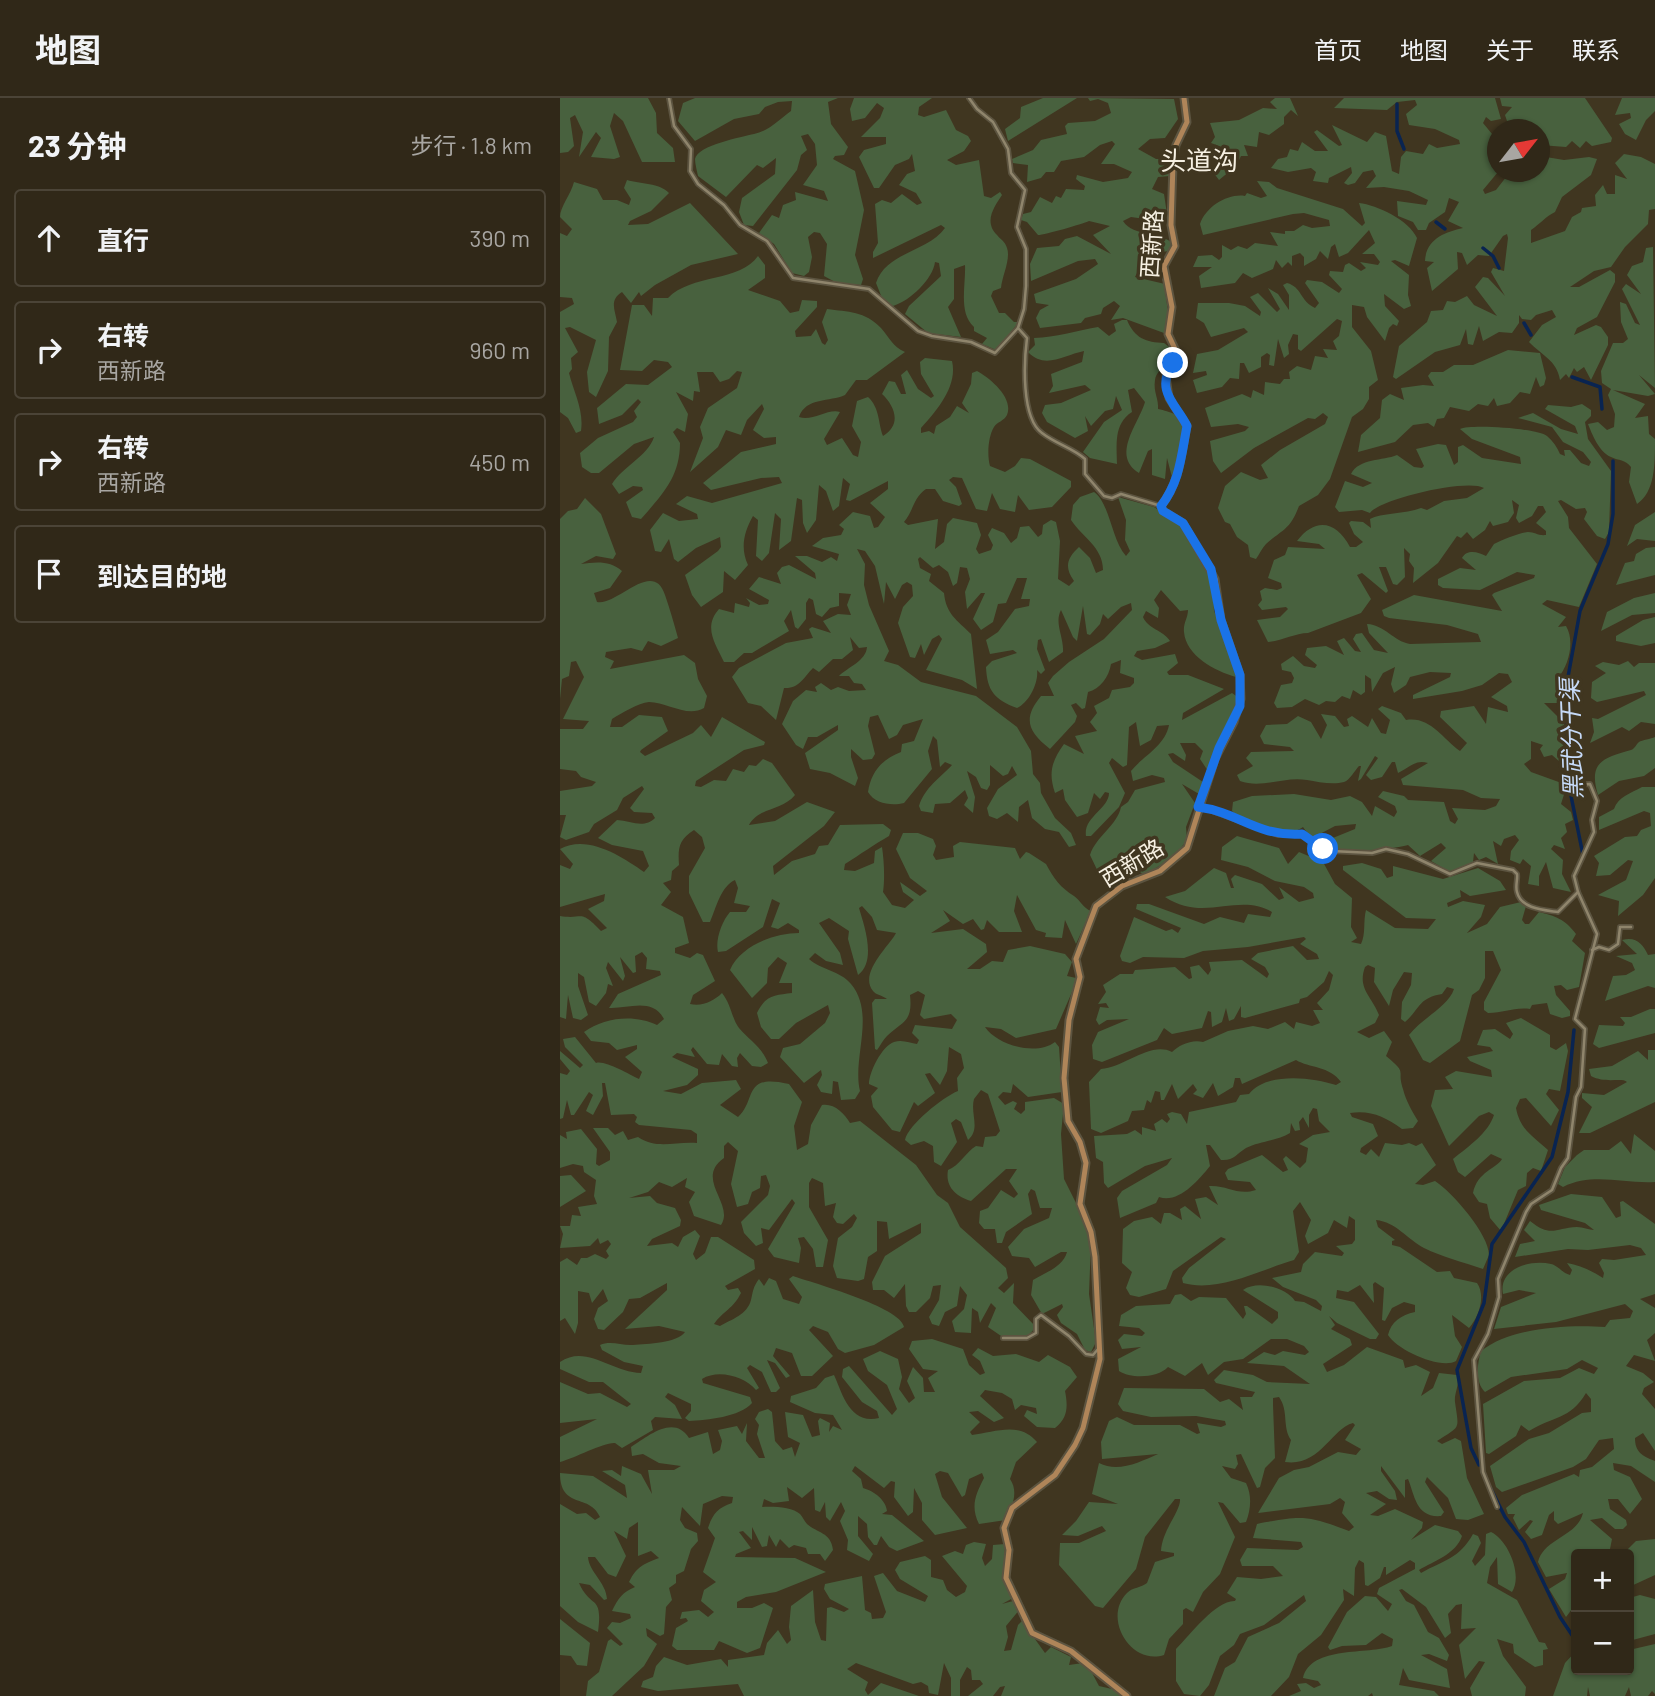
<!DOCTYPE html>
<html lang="zh">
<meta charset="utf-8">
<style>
:root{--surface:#302818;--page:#3c3425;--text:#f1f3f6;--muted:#a8a6a2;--line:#4b4437}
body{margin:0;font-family:Barlow,"Noto Sans SC",sans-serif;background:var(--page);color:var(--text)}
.controls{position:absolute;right:21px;bottom:21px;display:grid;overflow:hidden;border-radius:7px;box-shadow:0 2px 5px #0004}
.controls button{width:63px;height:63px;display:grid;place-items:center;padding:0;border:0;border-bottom:2px solid var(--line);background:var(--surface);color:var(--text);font:35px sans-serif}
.compass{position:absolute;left:927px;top:21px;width:63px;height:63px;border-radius:50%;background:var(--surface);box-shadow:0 2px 5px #0004;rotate:59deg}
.stop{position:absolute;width:21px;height:21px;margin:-16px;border:5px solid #1a73e8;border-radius:50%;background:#fff}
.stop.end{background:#1a73e8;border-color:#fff;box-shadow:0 2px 7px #0008}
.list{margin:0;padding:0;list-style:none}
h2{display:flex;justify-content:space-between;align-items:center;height:91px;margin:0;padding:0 28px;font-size:30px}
h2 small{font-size:23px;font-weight:400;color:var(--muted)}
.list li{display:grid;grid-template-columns:46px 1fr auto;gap:21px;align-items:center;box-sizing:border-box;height:98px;margin:0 14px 14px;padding:0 14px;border:2px solid var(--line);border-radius:7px}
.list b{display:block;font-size:26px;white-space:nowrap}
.list p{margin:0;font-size:23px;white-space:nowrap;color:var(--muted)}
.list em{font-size:23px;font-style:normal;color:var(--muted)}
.icon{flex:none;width:38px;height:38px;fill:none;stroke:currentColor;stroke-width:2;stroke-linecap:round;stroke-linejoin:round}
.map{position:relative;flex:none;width:1095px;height:1598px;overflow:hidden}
header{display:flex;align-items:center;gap:42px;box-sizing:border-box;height:98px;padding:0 35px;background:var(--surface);border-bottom:2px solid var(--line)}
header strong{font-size:33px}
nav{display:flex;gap:38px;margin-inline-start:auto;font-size:24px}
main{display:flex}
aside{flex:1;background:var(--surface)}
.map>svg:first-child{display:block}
.green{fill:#48613e}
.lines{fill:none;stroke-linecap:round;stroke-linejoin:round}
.canal{stroke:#092451;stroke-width:3.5}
.street-casing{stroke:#5c5440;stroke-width:6}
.secondary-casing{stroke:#5c5440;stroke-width:9}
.street{stroke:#8f856c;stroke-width:2.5}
.secondary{stroke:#af8559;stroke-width:5}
.route{stroke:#1a73e8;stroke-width:9}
.labels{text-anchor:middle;stroke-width:7;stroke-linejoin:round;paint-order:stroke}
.street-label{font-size:23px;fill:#f6f0e2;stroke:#403620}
.water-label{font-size:24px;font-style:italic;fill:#c6daf8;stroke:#403620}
.quarter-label{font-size:26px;fill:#f6f0e2;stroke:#403620}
</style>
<header>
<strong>地图</strong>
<nav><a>首页</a><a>地图</a><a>关于</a><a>联系</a></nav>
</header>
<main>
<aside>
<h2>23 分钟<small>步行 · 1.8 km</small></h2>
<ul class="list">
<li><svg class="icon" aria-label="ahead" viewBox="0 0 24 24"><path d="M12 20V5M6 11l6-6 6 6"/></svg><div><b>直行</b></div><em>390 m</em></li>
<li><svg class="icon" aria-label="right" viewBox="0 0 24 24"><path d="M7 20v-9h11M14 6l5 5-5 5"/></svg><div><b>右转</b><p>西新路</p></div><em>960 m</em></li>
<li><svg class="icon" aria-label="right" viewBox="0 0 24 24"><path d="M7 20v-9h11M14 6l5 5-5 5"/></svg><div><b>右转</b><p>西新路</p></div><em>450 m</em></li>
<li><svg class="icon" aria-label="arrive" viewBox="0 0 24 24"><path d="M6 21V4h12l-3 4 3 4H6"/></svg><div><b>到达目的地</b></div></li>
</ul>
</aside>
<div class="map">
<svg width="1095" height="1598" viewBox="0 0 1095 1598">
<rect width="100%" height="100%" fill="#403620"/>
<g class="green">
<polygon points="0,0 88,0 96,15 97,35 113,50 115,64 82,64 63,23 54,15 50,28 60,59 54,61 31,59 41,40 36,34 19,59 23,34 15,17 10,20 14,48 8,54 0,55"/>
<path d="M 135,0 L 278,0 L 268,4 L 271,26 L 288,49 L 284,57 L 275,58 L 273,61 L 295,73 L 304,112 L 295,157 L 303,181 L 301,187 L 277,185 L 264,178 L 267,146 L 260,135 L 254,134 L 248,139 L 252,159 L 249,174 L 244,178 L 232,175 L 214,146 L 199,135 L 212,117 L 219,120 L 223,107 L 236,102 L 235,94 L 268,103 L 264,93 L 243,87 L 257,67 L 255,46 L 248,36 L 241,38 L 247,52 L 241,57 L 237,72 L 193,128 L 184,127 L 179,114 L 182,100 L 215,76 L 216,60 L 203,70 L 197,67 L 166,99 L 138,78 C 137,73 135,66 135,61 C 138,47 182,39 194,36 C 209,33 220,21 231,13 L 232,3 L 218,4 L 205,9 L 199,16 L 174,21 L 135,43 L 118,23 L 123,5 Z"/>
<path d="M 294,0 L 372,0 L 359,9 L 358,17 L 364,19 L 386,12 L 396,32 L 408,38 L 411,43 L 404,53 L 387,62 L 396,67 L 419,62 L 424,98 L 431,100 L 440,94 L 442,97 C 435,108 423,123 437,137 C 441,142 445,143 447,150 C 451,161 442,178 441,190 L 433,193 L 431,198 L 439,215 L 445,215 L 454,224 L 459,224 L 436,252 L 422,246 L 427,240 L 414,233 L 414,229 C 398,215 406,187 405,167 L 394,171 L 394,201 L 388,209 L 401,239 L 368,235 L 345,216 L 349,208 L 381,178 L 379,165 L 375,164 C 373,181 350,203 333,208 L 322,200 L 316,185 C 326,154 368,154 385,130 L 381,127 L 313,160 L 313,154 L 318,145 L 315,106 L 322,102 L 331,105 L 342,96 L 357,107 L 362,105 L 356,95 L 339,87 L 347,76 L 355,73 L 352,56 L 349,61 L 335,67 L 319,90 L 314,90 L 299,59 L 304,52 L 326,46 L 326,39 L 301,39 L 320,20 L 324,10 L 317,5 L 305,20 L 292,23 L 290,11 Z"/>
<polygon points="483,0 517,0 448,43 445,31 460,20 461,9"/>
<path d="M 528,0 L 614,1 L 618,21 L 605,40 L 590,41 L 578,51 L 596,61 L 604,61 L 610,78 L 598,79 L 592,91 L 604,96 L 607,116 L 592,122 L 571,119 L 563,123 C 574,140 601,132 614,147 L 610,153 L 601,154 L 603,166 L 589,167 L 583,163 L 575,179 L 605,186 C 605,204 612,218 604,235 L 563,220 L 551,222 L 560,208 L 554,203 L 543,210 L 541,216 L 525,220 L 521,225 L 480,230 L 476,220 L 480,212 L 489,207 L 476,205 L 474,196 L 516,181 L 538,166 L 535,161 L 518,163 L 471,183 L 470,166 L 477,150 L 499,148 L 505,141 L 517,138 L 551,156 L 533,137 L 550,128 L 529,123 C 522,126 485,137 478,137 L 467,124 L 461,122 L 463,116 L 471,114 L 480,99 L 492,105 L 496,98 L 501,100 L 506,91 L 524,92 L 525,88 L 516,81 L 517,77 L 543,84 L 568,80 L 572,74 L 554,66 L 541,66 L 555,46 L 552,43 L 540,47 L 524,59 L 501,63 L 494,74 L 486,74 L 481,80 L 467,84 L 468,67 L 453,65 L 452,61 L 473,52 L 481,42 L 507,36 L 505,28 L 508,25 L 535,23 L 551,15 L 548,5 L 538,1 L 530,3 Z"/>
<polygon points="715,0 730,0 738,18 731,12 724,19 724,26 709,37 699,34 697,49 684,47 688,58 681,58 676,68 659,82 650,70 661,68 657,57 662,49 651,45 655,39 650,25 679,22 703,10 717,11 710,4"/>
<path d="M 784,0 L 935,0 L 941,21 L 931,23 L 926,19 L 923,25 L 937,42 L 937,58 L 933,61 L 938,74 L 923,92 L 925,96 L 936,92 L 950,74 L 979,74 L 980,58 L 1004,62 L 1029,59 L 1037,61 L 1031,77 L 1002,99 L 995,114 C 985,119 980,126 971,132 L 971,145 L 1005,133 L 1012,119 L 1021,114 L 1022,110 L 1036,108 L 1035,97 L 1043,87 L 1047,96 L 1055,96 L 1055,77 L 1067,81 L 1055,65 L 1064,56 L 1081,59 L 1095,66 L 1095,111 L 1089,112 L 1088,126 L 1065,149 L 1051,169 L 1034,173 L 1010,189 L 1019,189 L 1050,172 L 1055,176 L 1055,184 L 1037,219 L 1017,230 L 1014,237 L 1036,227 L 1041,229 L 1048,239 L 1048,247 L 1031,282 L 1024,269 L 1017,274 L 1014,270 L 1009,280 L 1006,276 L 1000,282 C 997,262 981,257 969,244 L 982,227 L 996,219 L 992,212 L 976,217 L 971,222 L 962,221 L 959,217 L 959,225 L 952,235 L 939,234 L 923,243 L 919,228 L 913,247 L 908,246 L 906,231 L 900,247 L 875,254 L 836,281 L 833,279 L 839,248 L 867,224 L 871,213 L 883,212 L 887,203 L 895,204 L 907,198 L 914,207 L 937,218 L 915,189 L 923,179 L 928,180 L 945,198 L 931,174 L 933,170 L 944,173 L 948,140 L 947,136 L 943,138 L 929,158 L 918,157 L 907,167 L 902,155 L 897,154 L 898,171 L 872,193 L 867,170 L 874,164 L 865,163 C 866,141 885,134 903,130 L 888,123 L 899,104 L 889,100 L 885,114 L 869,125 L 866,132 L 858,132 L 853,124 L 838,118 L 837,103 L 866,107 L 868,102 L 849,93 L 824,89 L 806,90 L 816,78 L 813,72 L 803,74 L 795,85 L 788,87 L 784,85 L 792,75 L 791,69 L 769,80 L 768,85 L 753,83 L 756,74 L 751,70 L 728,74 L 711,70 L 718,61 L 727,59 L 730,51 L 738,53 L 742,44 L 755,53 L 768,53 L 754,34 L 757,32 L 779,48 L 782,47 L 772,27 L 807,44 L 815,34 L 826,38 L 832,73 L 839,76 L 841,59 L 846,53 L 863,56 L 869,46 L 877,50 L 900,46 L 899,42 L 875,31 L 849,27 L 846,16 L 857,7 L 855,2 L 837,4 L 827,12 L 774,10 Z"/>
<polygon points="940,0 1025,0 1052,40 1051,44 1032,48 1026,43 1020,50 1012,43 1006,49 980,47 979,32 949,29 945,17 952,9 942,8"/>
<polygon points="1062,0 1095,0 1095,13 1086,22 1076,42 1065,36 1059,26 1071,20 1070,15 1055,17"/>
<path d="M 67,82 C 80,86 100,85 109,95 L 91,113 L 70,123 L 68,127 L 88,126 L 130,105 L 178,156 L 131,167 L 95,187 L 81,198 L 79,194 L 71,205 L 62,194 C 49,202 55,212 57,224 L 49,239 L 48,273 L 36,299 L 29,294 L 27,274 L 36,242 L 10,229 L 5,230 L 18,254 L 11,260 L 12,271 L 9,275 C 14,295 24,312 21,333 L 16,335 L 8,320 L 0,314 L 0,214 L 14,206 L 12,200 L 0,199 L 0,135 L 7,138 L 12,131 L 0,119 C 0,109 11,96 14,84 L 37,91 L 43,102 L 57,102 L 69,107 L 71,101 L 64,90 Z"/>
<path d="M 697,83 L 709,84 L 717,90 L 783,111 L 802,128 L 805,125 L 799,105 C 817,107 849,122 857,140 L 849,168 L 835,162 L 831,163 L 849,177 L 848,197 L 851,208 L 844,211 L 824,196 L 825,208 L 839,223 L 837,228 L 833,226 L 829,230 L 825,243 L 807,219 L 804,209 L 792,207 L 792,229 L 811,253 L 818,282 L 809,289 L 809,301 L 803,311 L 792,319 L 770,381 L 758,397 L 739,408 C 730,432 723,431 706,446 C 702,450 699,457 696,461 L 690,459 L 688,447 L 677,439 L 670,426 L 665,424 L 658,410 L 665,388 L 681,374 L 700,382 L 708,380 L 701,367 L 720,352 L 765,326 L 768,319 L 763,315 L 755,321 L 748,320 L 694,350 L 661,375 L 653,363 L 650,343 L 685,333 L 689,329 L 678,326 L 651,329 L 645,310 L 682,296 L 691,300 L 693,292 L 704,297 L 705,284 L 720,286 L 724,281 L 730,281 L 729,274 L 737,268 L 751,272 L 755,258 L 768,260 L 763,251 L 777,252 L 773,243 L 779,238 L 782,223 L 777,221 L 741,253 L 738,251 L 738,237 L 733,236 L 728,247 L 729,256 L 724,260 L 718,241 L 714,268 L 709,267 L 710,257 L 707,255 L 701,259 L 701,269 L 689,275 L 684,265 L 680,265 L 679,281 L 670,280 L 662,289 L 637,295 L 633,282 L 647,277 L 646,273 L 633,275 L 637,256 L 658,252 L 688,234 L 684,230 L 651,239 L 644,225 L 636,220 L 638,205 L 669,205 L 685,208 L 700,218 L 701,214 L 690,199 L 698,195 L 717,214 L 720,211 L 708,190 L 718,196 L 729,212 L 729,197 L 723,187 L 727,185 C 742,189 740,203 755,210 L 759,205 L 745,185 L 747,182 L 762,184 L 779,195 L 782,191 L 769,177 L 770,173 L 783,174 L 785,167 L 789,165 L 801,173 L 806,170 L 800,164 L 818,167 L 820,164 L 814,156 L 802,156 L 815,145 L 809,132 L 788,155 L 779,159 L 775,146 L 771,149 L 768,161 L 760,153 L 756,161 L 744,168 L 744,159 L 740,155 L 732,158 L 732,168 L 728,164 L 722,170 L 716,162 L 713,171 L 692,180 L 683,175 L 675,185 L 641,190 L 639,178 L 652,169 L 633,169 L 638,158 L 652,157 L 659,162 L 662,159 L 662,147 L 671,152 L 678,148 L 687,151 L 695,145 L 718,148 L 710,134 L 725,136 L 725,133 L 734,133 L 743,127 L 752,130 L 770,128 L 769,122 L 744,115 L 733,116 L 643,137 L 640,126 C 646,108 669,95 685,98 L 687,95 L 701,100 L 707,98 Z"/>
<path d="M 1093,149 L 1095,290 L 1079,277 L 1095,296 L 1088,298 L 1053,292 L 1085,306 L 1075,320 L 1088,318 L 1089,336 L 1095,341 C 1095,367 1095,394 1077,406 L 1069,384 L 1071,369 C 1065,361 1059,363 1051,359 C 1039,354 1032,336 1028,326 L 1038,324 L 1047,332 L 1054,329 L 1055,316 L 1048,297 L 1051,291 L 1042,285 L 1041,273 L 1053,245 L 1063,245 L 1068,241 L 1061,224 L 1060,204 L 1066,206 L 1075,225 L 1080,227 L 1062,191 L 1066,186 L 1081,196 L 1067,177 L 1072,168 L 1083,164 L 1086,150 Z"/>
<path d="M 198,158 L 205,167 L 205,180 L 188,192 L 220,203 L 230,215 L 239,213 L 242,202 L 257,203 L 257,209 L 235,233 L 236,239 L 251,238 L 256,231 L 262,245 L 265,247 L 268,242 L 262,224 L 267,211 C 288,214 305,213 321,230 C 330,240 332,248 345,254 L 307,282 L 296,282 L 285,297 C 270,304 246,299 239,319 C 252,324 268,310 280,314 L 264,341 L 267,347 L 282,340 L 293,357 L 298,359 L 301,344 L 292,328 L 297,303 L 308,299 C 320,310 318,325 323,338 C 342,327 335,308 322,296 L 329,283 L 335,284 L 341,296 L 346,296 L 341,277 L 347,272 L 358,291 L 371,300 L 374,298 L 361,276 L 360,264 L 365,260 L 392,263 C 398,288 377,312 361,330 L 361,335 L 369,333 L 374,336 L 376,328 L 390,319 L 397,308 L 409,315 L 402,305 L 411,286 L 412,275 L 417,273 C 430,280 454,300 447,317 C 444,323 437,324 434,329 C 428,339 427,357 430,368 L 445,374 L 455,368 L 461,360 L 470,361 L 511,383 L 511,389 L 492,409 L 469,412 L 458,397 L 455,414 L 440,411 L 432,395 L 427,413 L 416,411 L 402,380 L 393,379 L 389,382 L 396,389 L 402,406 L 399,408 L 383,403 L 375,391 L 366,391 C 353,400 354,412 344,424 L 348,427 L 378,421 L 375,451 L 384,444 L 387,426 L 393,420 L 417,425 L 421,437 L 416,451 L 419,456 L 431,452 L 433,447 L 428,437 L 432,430 L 444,435 L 451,445 L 457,440 L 460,429 L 469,428 L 478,439 L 482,436 L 483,427 L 491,422 L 496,424 L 500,443 L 498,481 L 509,488 L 514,483 C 504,469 507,460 519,449 L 530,460 L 536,475 L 543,472 C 543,449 522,439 511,422 L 513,407 L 520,399 L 534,394 C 550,405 551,441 566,458 L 570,453 L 565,442 L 566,422 L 558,399 L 594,409 L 621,426 L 653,480 L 654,513 L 673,556 L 676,579 C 655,573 626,558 624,534 C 623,525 628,520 628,512 L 620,513 L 601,492 L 594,502 L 599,510 L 598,520 L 586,513 L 583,519 C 588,531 603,532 610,543 L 595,550 L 577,553 L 574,558 L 582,562 L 615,556 L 618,565 L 607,574 L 609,577 L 628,577 L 664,591 L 623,615 L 622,622 L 672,595 L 679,600 L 676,617 L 653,655 L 648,673 L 640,661 L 643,653 L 635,645 L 620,645 L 626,657 L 625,663 L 613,655 L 608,656 L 613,664 L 643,684 L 639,696 L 622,686 L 635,705 L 626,729 L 627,742 L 614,759 L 586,776 L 569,772 L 563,785 L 553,792 L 541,780 L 530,757 C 536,738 557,728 561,709 L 568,704 L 575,692 L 605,684 L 604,680 L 592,677 L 573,683 L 571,673 C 583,658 605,648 609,627 L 597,628 L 591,642 L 580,648 L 576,624 L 569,629 L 567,667 L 563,669 L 552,660 L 549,665 L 565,695 L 559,709 L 531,738 L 526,738 C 523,719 549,711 549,695 L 545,694 L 540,701 L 534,695 L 528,715 L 517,719 L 505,702 L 503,691 L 495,695 C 488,674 492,663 504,646 L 524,656 L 515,638 L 537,633 L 530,624 L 537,615 L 534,608 L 549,600 L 552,592 L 570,589 L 574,585 L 574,580 L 560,575 L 561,562 L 551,566 C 549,579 540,591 528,594 L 525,610 L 522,611 L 516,605 L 511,607 L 517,618 L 515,624 L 490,651 C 467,633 463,620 481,598 L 494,598 L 488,585 L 493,578 L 509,564 L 544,541 L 572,512 L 571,505 L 561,509 L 548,521 L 543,516 L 540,526 L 530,537 L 527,536 L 523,508 L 517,543 L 513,539 L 501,512 C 494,525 504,539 503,554 L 489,564 L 481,541 L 478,542 L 477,551 L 485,572 L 481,576 L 477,572 C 479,584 469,605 457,610 C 435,602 427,593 426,569 L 432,563 L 457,555 L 453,552 L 430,556 L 426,542 L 438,534 L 455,511 L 469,508 L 470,501 L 461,501 L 467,480 L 457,480 L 446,505 L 438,506 L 433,524 L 421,532 L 413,521 L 425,495 L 421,495 L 407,511 L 405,494 L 410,481 L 407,470 L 400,469 L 397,485 L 393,488 L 388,474 L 379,467 L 373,470 L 360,459 L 358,461 L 360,470 L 371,476 L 369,483 L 384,495 C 386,516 397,522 411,536 L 417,591 L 402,582 L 366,572 L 382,541 L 379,537 L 372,541 L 364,557 L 361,546 L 355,560 L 350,559 L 338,525 L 343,509 L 353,498 L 352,487 L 347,484 L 342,487 L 335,501 L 326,484 L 324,506 L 315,468 L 305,453 L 297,451 L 305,466 L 304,487 L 309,507 L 329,553 L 324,563 L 338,567 L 361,584 L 416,598 L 457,629 L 471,653 L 473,676 L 480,685 L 481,695 L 495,720 L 511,735 L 516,747 L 509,749 L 499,734 L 485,731 L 472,720 L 468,702 L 459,709 L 458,724 L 447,715 L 437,721 L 429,718 L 427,710 L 438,691 L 457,677 L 452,668 L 448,676 L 443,678 L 430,667 L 430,687 L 427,692 L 421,690 L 416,679 L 407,673 L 415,699 L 413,715 L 404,707 L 408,700 L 405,692 L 390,705 L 375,706 L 373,715 L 361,713 L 359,708 C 365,689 380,680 392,667 L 385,664 L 380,669 L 377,642 L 373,638 L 368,653 L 372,671 L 344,705 C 332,708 315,706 308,694 C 311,674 322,661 341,654 L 342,646 L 354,643 L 363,621 L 343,627 L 337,637 L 329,641 L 318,617 L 310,619 L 308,628 L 315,656 L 312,661 L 303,662 L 291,651 L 291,659 L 298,680 L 295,688 L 270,675 L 250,671 L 245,655 L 278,632 L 278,627 L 257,639 L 248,639 L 243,651 L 236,647 L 222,626 L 233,603 L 246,592 L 257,594 L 255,589 L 261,585 L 271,592 L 278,589 L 289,593 L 306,592 L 302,586 L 294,585 L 289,578 L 279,578 C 288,569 306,563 307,549 L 299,550 L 290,539 L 293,552 L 282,561 L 273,561 L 259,574 L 253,570 C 244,579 239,591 224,590 L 216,622 L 201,608 L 188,605 L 172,579 L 179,570 L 226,545 L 253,540 L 249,531 L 252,529 L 271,535 L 263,523 L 278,516 L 291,517 L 287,507 L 291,496 L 279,495 L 279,508 L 270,510 L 262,519 L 256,516 L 253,502 L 249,500 L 246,505 L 246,521 L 238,531 L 235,529 L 231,512 L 224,523 L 229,533 L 192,555 L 184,555 L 174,564 L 164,564 C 155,545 143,529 159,511 L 174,515 L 175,505 L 189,509 L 190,505 L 186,500 L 199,507 L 208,506 L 209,502 L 189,491 L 199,479 L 221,486 L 217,475 L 222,469 L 229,467 L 256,481 L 255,475 L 235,458 L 247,458 L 262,464 L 271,459 L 277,463 L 279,456 L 252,448 L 263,440 L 281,437 L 284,431 L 279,427 L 293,414 L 310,418 L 314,430 L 318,429 L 325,419 L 310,405 L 328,391 L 328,383 L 290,403 L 286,402 L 290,386 L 283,380 L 279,408 L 273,413 L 266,393 L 259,387 L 256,422 L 247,435 L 243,425 L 242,402 L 237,400 L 231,443 L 219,452 L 221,421 L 215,415 L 209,455 L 202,463 L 196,458 L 198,422 L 193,418 C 184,434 180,450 188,467 L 175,482 L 164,473 L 163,494 L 141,509 L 132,497 L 125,477 L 158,453 L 161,449 L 160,439 L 136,450 L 118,464 L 114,461 L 109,441 L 101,454 L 95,453 L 90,432 L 103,415 L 119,423 L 138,421 L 137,416 L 116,406 L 127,398 L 152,405 L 222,385 L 219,379 L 201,380 L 151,392 L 143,385 L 181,354 L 216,346 L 216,339 L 204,340 L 193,332 L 204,311 L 202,306 L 187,322 L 181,337 L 166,332 L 158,349 L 130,374 L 143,340 L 140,329 L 148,310 L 177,290 L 182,274 L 177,273 L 169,281 L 160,284 L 153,274 L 137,274 L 140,294 L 134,293 L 133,303 L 116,294 L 128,316 L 125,334 L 117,330 L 113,334 L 120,345 C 120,379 102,397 81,421 L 72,419 L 66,404 L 83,392 L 82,389 L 73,388 L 59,396 L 52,386 C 62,369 88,358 94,339 L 74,346 L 39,375 L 31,375 L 22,369 L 20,355 L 38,340 L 73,324 L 77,319 L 74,313 L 81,304 L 78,301 L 62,317 L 39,326 L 37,310 L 66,286 L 88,287 L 112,269 L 108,264 L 94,262 L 82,273 L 60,272 L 72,207 L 84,207 L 92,218 L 93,200 L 108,200 C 131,176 180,184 198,158 Z"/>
<path d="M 562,222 L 567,222 C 575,241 586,244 604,245 L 613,252 C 611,266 597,270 595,282 C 593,294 599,301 598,311 C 611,314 619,316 626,329 L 613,383 L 607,360 L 605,381 L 592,377 L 592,351 L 588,353 L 579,375 C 551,357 578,327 585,304 L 574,290 L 568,292 L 572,314 C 553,326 557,348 557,366 L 530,360 L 523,354 L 544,324 L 562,312 L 556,298 L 553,311 L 545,313 L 531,328 L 525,318 L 528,333 L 515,340 L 487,324 L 482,315 L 485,307 L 501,305 L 531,292 L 525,287 L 489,295 L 493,288 L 491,276 L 522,264 L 524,253 C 504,257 485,272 468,254 L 475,247 L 474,240 C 496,239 516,233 538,229 L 549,238 L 556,233 L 554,226 Z"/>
<polygon points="948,252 980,255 986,280 984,287 980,289 976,279 970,296 960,294 950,305 937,308 934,300 928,308 918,306 909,313 890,309 884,320 877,321 874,329 868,325 853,327 835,344 798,354 801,337 820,320 822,302 830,296 844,302 841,290 863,287 874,288 868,278 871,274 883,274 894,267 913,267"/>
<path d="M 1022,306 L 1031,312 L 1031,318 L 1025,324 L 1028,341 L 1051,373 L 1049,434 L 1045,441 L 1037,438 L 1024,421 L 1027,414 L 1025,410 L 1016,411 L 1001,402 L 998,403 L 1008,419 L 1009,430 L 1037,466 L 1019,509 L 987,502 L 982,506 L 1006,519 L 998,529 L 1006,528 C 1015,543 1009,567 998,580 L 1005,605 L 984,605 L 1004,625 L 1003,661 L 1000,664 L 992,657 L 984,659 L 980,651 L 983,647 L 971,643 L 971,661 L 964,666 L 971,674 L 1007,687 L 1001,706 L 1011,714 L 1013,722 L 1005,726 L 1007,734 L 1001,740 L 1005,751 L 994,747 L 991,751 L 1003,762 L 1002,776 L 1011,794 L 993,790 L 986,764 L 979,778 L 979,788 L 968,786 L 971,768 L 963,761 L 960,766 L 950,762 L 951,753 L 959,742 L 955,737 L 944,741 L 941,748 L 933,743 L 938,766 L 926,759 L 919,762 L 914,755 L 913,764 L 890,774 L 871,763 L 886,750 L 881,745 L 860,758 L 848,747 C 832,751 772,761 763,744 L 795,731 L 796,726 L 775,728 L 754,739 L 748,736 L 743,729 C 723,743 689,729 672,713 L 673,704 L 692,698 L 734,696 L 771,702 L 790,698 L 802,704 L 812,718 L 815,708 L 834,719 L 837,714 L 835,708 L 818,699 L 823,693 L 844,698 L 848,702 L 884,704 L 890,723 L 895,726 L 898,721 L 892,710 L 925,712 L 936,708 L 940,701 L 921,700 L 903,692 L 843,687 L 841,681 L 868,665 C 855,661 849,670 838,675 L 835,664 L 832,664 L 822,679 L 811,682 L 806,677 L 818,660 L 815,658 L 801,681 L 798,683 L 801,668 L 799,668 C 795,672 790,682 784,684 C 773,687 758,684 747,682 C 724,678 702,691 680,683 L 677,677 L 693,668 L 686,660 L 691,654 L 734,653 L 730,649 L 704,646 L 700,638 L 706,627 L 727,626 L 738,618 L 751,624 L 761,641 L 767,627 L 761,616 L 775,618 L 784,629 L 789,628 L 787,621 L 792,618 L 808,629 L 812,620 L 821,635 L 826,636 L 830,622 L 818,611 L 822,608 L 841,615 L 846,622 C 870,618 882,640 900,653 L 907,645 L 880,619 L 881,613 L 914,608 L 926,626 L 928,609 L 948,614 L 947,608 L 931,599 L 952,584 L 948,576 L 939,575 L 922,587 L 902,593 L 853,601 L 853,597 L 890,579 L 891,575 L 870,574 L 850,579 L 846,587 L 834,595 L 831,586 L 835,569 L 823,575 L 812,594 L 811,581 L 805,577 L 805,594 L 801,597 L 793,592 L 790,601 L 782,598 L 775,604 L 766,603 L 759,607 L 745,601 L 732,609 L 717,610 L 714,605 L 721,587 L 732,585 L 734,580 L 731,574 L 722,572 L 721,566 L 733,558 L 744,568 L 755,570 L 757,567 L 745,557 L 747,550 L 766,548 L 784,557 L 777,543 L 784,540 L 795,553 L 801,554 L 793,541 L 796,536 L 802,535 L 814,552 L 828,555 L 809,535 L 807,526 C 825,527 833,543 850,546 L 921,544 L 918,536 L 887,527 L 829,520 L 824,518 L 822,512 L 854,497 L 942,513 L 932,497 L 934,495 L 974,480 L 975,477 L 957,474 L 920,492 L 883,490 L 878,487 L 878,481 L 900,470 L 916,472 L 902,460 C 907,451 918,454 926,458 L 934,446 C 942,442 959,435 968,434 C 975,434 978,438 986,437 L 986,433 L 976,425 L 986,414 L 983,408 L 978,408 L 972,418 L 959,425 L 956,420 L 959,407 L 952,402 L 954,415 L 948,424 L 933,428 L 930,423 L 925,432 L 913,441 L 907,434 L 901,440 L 897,438 L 878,465 L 853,485 L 854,470 L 849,463 L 850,456 L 844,450 L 845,479 L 837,487 L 833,486 L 826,469 L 819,469 L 828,493 L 826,495 L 802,475 L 797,477 L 811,501 L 801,515 L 748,535 C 735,535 722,543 708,544 L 697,522 L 720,519 L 728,511 L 726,509 L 702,512 L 698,507 L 702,502 L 700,493 L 705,490 L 717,492 L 722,490 L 721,485 L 708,480 L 714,462 L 725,457 L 728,449 L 765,451 L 759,446 L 737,443 C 756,418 777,424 790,449 L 796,449 L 803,444 L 794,436 L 789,425 L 791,423 L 803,424 L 811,430 L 810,421 C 821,415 845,416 861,410 L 867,412 L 884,403 L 907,400 L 924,390 C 908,380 819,401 810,415 L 802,412 L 779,414 L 775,409 L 785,383 L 803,389 L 812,385 L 791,376 C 799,360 823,363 837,357 L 854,369 L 862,370 L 864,368 L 856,351 L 878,346 L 886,347 L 894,367 L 898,364 L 898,349 L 903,347 L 922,360 L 961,366 L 960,359 L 912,341 L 900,331 C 910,326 976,330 987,338 C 993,343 997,349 1000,356 L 1005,358 L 1004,352 L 1010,352 L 1021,365 L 1029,368 L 1031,364 L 1023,354 L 1003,344 L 992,329 L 958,320 L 973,315 L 1001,331 L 1018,336 L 1015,328 L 985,311 L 988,307 L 1011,309 Z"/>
<path d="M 25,400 L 41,416 L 56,456 L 53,461 L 36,458 L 21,466 C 35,464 50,462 62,473 L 50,490 L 34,495 L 37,504 C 56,509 93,460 105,497 C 110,511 114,526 118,540 L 101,548 L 88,543 L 82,553 L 71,550 L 46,554 L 45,559 L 54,563 L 50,571 L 124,557 L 135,565 L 138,581 L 147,598 L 144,610 C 127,620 107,604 89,604 C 78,605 62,615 52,621 L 50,629 L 62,629 L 79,617 L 102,619 L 108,633 L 81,652 L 80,654 L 85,658 L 133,635 L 141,627 L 151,639 L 162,619 L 205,644 L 204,647 L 184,652 L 136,683 L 135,688 L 141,689 L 154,682 L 166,683 L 173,671 L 184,674 L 189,667 L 196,668 L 203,661 L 212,665 L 235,697 C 222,713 199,709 189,727 L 215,723 L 247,704 L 275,714 L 264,728 L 213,768 L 214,777 L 232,763 L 255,756 L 259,748 L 268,747 L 280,727 L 323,726 L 331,732 L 329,738 C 313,747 301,756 285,766 L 284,772 L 295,773 L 314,765 L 315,753 L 322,749 C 324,762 325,781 323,794 L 332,807 L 345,810 L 354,802 L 343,794 L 340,784 L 360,798 L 367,793 L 350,780 L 336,751 L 343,735 L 358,735 L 373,741 L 376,748 L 373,757 L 376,762 L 394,759 L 393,748 L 400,744 L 455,750 L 460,761 L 466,754 L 469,755 L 486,766 C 494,781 500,789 514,798 C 521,803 523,810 531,813 L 516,846 L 505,822 L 502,840 L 485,839 L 486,835 L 476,832 L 457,797 L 454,813 L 462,834 L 439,834 L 427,822 L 424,831 L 421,832 L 413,821 L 403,826 L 383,812 L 390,823 L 371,835 L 403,831 L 426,846 L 427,854 L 407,871 L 420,871 L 432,863 L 443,864 L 448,852 L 470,848 L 505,856 L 512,864 L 507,878 L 516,880 L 515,887 L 496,931 L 456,940 L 441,931 L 425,929 C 438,948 477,958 495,944 L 499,949 L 502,994 L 468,999 L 453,986 L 451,995 L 443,994 L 438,999 L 445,1007 L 453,1003 L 457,1005 L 454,1011 L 461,1016 L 465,1012 L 465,1004 L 494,1000 L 504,1006 L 501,1036 L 504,1081 L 525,1123 L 531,1145 L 529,1196 L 536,1244 L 531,1254 L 525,1252 L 517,1236 L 501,1225 L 497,1217 L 503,1209 L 502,1206 L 482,1216 L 471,1197 L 473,1182 C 486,1174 503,1169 507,1154 L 501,1154 L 475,1169 L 469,1160 L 452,1158 L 448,1149 L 464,1131 L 489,1120 L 492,1110 L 480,1110 L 475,1093 L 471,1091 L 468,1096 L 472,1116 L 446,1134 L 442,1145 L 437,1145 L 435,1131 L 424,1131 L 419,1125 L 420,1113 L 428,1110 L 441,1092 L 454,1100 L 458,1096 L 449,1083 L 457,1071 L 446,1071 L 411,1103 C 396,1098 385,1089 388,1072 C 399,1068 406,1054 416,1048 L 423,1049 L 425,1039 L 436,1038 L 440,1033 L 428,996 L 421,992 L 414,1001 C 410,1016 421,1031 408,1042 L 401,1024 L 396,1021 L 391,1025 L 397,1044 L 381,1068 L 374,1064 L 373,1048 L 364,1043 L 351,1047 L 345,1042 C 348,1027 383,999 398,993 L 397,980 L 404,970 L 401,956 L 389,949 L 387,973 L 380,987 L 370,975 L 365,976 L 375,995 L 358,1008 L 354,1004 L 340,1034 L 332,1032 L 313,1009 L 311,998 L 318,990 L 309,986 C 309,974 322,948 334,944 C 342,941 350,945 357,946 L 359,942 L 352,935 L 355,927 L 392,931 L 397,922 L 391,916 L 364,921 L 360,917 L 365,897 L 358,893 L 350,897 C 353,924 343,923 327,938 C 323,942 320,948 317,952 L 315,951 L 312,905 L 315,901 L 327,901 C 322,897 316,897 313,893 C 298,875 331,846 336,835 L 317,832 L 312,819 L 302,808 L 299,810 C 304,827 317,863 298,877 L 288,841 L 289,833 L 269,820 L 259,825 L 280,855 L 283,867 L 266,863 L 255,855 L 249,861 C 261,872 281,873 291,886 C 316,916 292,960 300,993 L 295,1001 L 281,1002 L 278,984 L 273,983 L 272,996 L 261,994 L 257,987 L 262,977 L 261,972 L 244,985 L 220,959 L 223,950 L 240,946 L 265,925 L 270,915 L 268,907 L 236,925 L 219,941 L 211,941 L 201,929 L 197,915 C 205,897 216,897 232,895 L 232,885 L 219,885 L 227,865 L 218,859 L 208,870 L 207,885 L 192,900 L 170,872 C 180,848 214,835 239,835 L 239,832 L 228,825 L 218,831 L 211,829 L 220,805 L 212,801 L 203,829 L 166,853 L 158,854 C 155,842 162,823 170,814 L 186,814 L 190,808 L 174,805 L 178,790 L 175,782 C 161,788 156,810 150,824 L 143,824 L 129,795 L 129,778 L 145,750 L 142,739 L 134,732 C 118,742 118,751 119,767 L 112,773 L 111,782 L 103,785 L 111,794 L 101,807 L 123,819 L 129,845 L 115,850 L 115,855 L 130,860 L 137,855 L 143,857 L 155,883 L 133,897 L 130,906 C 142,909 154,903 162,895 C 171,906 172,921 179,930 C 189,942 202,949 208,965 L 201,969 L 192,968 L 180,955 L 177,960 L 178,969 L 172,968 L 162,956 L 159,967 L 147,966 L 133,949 L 131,952 L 135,959 L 117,955 L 112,959 L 138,971 L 138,977 L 127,987 L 103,993 L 121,996 L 142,985 L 176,982 L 181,991 L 160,1007 L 178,1019 C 197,1002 182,975 229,986 L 242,1004 L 234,1028 L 237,1052 L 248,1046 L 251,1027 L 262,1007 C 274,1005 284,1015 290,1025 L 300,1023 L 356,1067 L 377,1097 L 388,1105 L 400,1129 L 446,1170 L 448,1180 L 438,1190 L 444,1195 L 454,1185 L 453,1205 L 476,1229 L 468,1238 L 444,1240 L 428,1229 L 436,1210 L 431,1205 L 420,1225 L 418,1214 L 412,1210 L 411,1235 L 395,1234 L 392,1223 L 404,1211 L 407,1197 L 400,1188 L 397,1208 L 385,1214 L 379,1228 L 372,1226 L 369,1219 L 379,1202 L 381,1187 L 373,1188 L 370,1200 L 356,1214 L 349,1214 L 346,1208 L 345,1186 L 334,1200 L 324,1192 L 313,1192 L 312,1184 L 325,1158 L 361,1135 L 361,1125 L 329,1141 L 327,1124 L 317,1123 L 317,1153 L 308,1159 L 304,1181 L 298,1183 L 277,1180 L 273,1168 L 278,1140 L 292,1129 L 297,1120 L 294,1116 L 283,1126 L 277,1125 L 273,1119 L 276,1105 L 265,1108 L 263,1085 L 252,1080 L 249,1085 L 249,1109 L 268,1142 L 263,1169 L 256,1169 L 253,1151 L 244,1139 L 238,1140 L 241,1150 L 239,1165 L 214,1159 L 208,1151 L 235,1105 L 232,1101 L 209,1132 L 201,1130 L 203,1145 L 196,1148 L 184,1135 L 181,1124 L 208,1097 L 210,1088 L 206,1077 L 201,1078 L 200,1090 L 192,1094 L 188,1106 L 177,1109 L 171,1086 L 178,1053 L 168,1044 L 164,1048 L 164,1060 C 134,1081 175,1106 161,1127 L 134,1118 L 129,1104 L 135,1094 L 125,1089 L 127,1080 L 112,1089 L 99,1084 L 88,1094 L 69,1100 L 90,1098 L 97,1105 L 115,1110 L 121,1122 L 120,1128 L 92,1141 L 87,1148 L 112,1145 L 118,1149 L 123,1139 L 135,1132 L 140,1138 L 133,1156 L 136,1162 L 145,1155 L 151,1139 L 158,1139 L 194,1162 L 195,1171 L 165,1188 L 168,1192 L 178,1190 L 181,1195 C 173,1211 163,1213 154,1226 L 160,1228 C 172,1221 187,1217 191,1202 C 193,1193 193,1189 199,1181 L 204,1188 L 209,1180 L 216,1183 L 223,1201 L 239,1206 L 242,1199 L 229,1181 L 233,1178 C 253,1185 341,1209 344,1229 L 314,1247 L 285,1255 L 278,1251 L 268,1234 L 253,1228 L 249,1232 L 273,1258 L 252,1278 L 241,1278 L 232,1255 L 216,1250 L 213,1258 L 230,1278 L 226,1280 L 215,1265 L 207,1262 L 220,1290 L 216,1294 L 211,1294 L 202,1274 L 190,1267 L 187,1270 L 199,1290 L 196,1292 C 184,1278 158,1271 142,1281 L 143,1285 L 190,1299 L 192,1305 C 180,1319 147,1322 129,1323 L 125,1320 L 131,1313 L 131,1306 L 108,1295 L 105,1299 L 115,1307 L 122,1321 L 95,1319 L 91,1323 L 93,1332 L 62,1350 L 55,1345 C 44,1344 15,1360 0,1364 L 0,1339 L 37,1321 L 0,1325 L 0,1284 L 28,1296 L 40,1295 L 67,1309 L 71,1306 L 43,1284 L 29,1284 L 0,1271 L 0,1264 C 26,1246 51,1274 81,1275 L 83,1268 L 64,1264 L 42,1252 L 40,1247 C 51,1242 62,1248 73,1247 C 88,1246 117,1245 125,1234 L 99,1228 L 65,1231 L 107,1192 L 107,1185 L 80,1200 L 69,1201 L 63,1214 L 44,1232 L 38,1231 L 34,1221 L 38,1210 L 48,1203 L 43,1191 L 32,1205 L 29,1195 L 18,1193 L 18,1225 L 15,1236 L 5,1220 L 0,1223 L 0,1164 L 7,1160 L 17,1167 L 21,1160 L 27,1160 L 35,1156 L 46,1161 L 49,1158 L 46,1153 L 51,1146 L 48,1142 L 40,1146 L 38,1140 L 30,1148 L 0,1150 L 3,1136 L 0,1128 L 10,1128 L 12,1117 L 21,1118 L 18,1109 L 37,1106 L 34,1098 L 36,1082 L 24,1074 L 23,1068 L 13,1066 L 0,1070 L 0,1037 L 7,1041 L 6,1034 L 21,1031 L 37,1051 L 36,1066 L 39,1068 L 50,1062 L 50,1054 L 33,1030 L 48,1030 L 55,1037 L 63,1033 L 68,1042 L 78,1039 C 97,1052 116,1043 137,1045 L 137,1036 L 131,1032 L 79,1027 L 75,1024 L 77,1019 L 74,1016 L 51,1017 L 45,985 L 42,985 L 43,998 L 33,1017 L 26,1013 L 33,997 L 29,994 L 14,1017 L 11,1017 L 7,1002 L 3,1020 L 0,1021 L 0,975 L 7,977 L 10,973 L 0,961 L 0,953 L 20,970 L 23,967 L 5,949 L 3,941 L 15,939 L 36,965 C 45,962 68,976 79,981 L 82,974 L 65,959 L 77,951 L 77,947 L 57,952 L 49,945 L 31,943 L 24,934 C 44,919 75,916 97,927 L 104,921 C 92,899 68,911 49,910 L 58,896 L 101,877 L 100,873 L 86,871 L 87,860 L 82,854 L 75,858 L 76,874 L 73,875 L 60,859 L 65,878 L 63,883 L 48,864 L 46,870 L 53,888 L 48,886 L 46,895 L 36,908 L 29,904 L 24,879 L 18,875 L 18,888 L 28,917 L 21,922 L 13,920 L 8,897 L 6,921 L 0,919 L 0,818 C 24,822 19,810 41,833 L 47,830 L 28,811 L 44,803 L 45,796 L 0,809 L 0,767 L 10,771 L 13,766 L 0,751 C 28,736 62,759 84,774 L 89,768 L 83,753 L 52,747 L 38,740 L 57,722 C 71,723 84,731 95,720 L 92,715 L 74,714 L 70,710 L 84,691 L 82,688 L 63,700 L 57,712 L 34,726 L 29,734 L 6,742 L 0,739 L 6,717 L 0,717 L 0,693 L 32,688 L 36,684 L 21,679 L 16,673 L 0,671 L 0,631 L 23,631 L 29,623 L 3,621 L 24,579 L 16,563 L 11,564 L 9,578 L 2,581 L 0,601 L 0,421 L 8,413 L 17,411 Z"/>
<polygon points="1095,414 1095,443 1077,441 1067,448 1075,427"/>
<polygon points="1095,449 1095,477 1056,487 1065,465 1074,463 1076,456 1086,450"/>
<polygon points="1095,495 1095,515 1072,517 1041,533 1047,514 1074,500"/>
<polygon points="1095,519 1095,545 1081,548 1056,543 1056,538 1083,522"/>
<polygon points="1068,563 1074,569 1079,565 1095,565 1095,626 1081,624 1069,633 1062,629 1030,645 1034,634 1032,620 1038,621 1086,597 1084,593 1037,604 1031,600 1032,584 1046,575 1035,568 1043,564 1059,567"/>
<path d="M 1095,639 L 1095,670 L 1084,678 L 1059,683 L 1038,697 C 1028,664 1043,660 1071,652 C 1075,651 1076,646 1079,644 C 1082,642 1091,641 1095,639 Z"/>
<path d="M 1082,689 L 1095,689 L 1095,780 L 1083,797 L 1058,818 L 1059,803 L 1038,797 L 1066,782 L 1073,763 L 1068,762 L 1050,777 L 1036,778 L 1039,765 L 1034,758 L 1065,739 L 1077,738 L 1081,732 L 1091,728 L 1090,715 L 1084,713 L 1039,732 L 1039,719 L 1054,711 C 1058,699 1071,695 1082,689 Z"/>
<path d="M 677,738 L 719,750 L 728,766 L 739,754 L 763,764 L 775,786 L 792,800 L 791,829 L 797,840 L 791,844 L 801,846 C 806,836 803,823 806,812 L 835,830 L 868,831 L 876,821 L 846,820 L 783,772 L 783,768 L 802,765 L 821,771 L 827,780 L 833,778 L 833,768 L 883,781 L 918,770 L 940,783 L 946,792 L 910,798 L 900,792 L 901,799 L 887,805 L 888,809 L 903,803 L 925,807 L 921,819 L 907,835 L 927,826 L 940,809 L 961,804 L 966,808 L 962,822 L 965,826 L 969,826 L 979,814 C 995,818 1005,821 1016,836 L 1012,843 L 1025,855 L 1019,889 L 1007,892 L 1001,887 L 994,888 L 996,897 L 1010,913 L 1010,918 L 1002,920 L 990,916 L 987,905 L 972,907 L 970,911 C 954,909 944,915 928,915 L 924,912 L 924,904 L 941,872 L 933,853 L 925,853 L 925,880 L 919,892 L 912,897 L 900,943 L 870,965 L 863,962 L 849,937 C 862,920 888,909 894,891 L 887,889 L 882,896 C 858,900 860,911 845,924 L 841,921 L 842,904 L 851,887 L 852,875 L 844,874 L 833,892 L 829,908 L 814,884 L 815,870 L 808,867 L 805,869 C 797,891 812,898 819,917 L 815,925 L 797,934 L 809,940 L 824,933 L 832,944 L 826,958 C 849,977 836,970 843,991 C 846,1003 852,1013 858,1023 L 853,1030 L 842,1031 C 825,1019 811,1012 790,1015 L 792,1019 L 813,1026 L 818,1038 L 801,1050 L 800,1054 L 806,1057 L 811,1051 L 819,1059 L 825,1045 L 842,1047 L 849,1045 L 856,1048 L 862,1045 L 876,1067 L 855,1086 L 863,1087 L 875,1083 C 892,1094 929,1136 929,1157 L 923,1171 C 903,1164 882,1159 864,1150 C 847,1141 836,1124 816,1122 L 818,1129 L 835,1142 L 832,1143 L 832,1147 L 840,1149 L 877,1174 L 890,1173 L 894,1180 L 917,1185 C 926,1198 919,1219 909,1230 L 892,1217 L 895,1238 L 902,1249 L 896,1263 C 881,1272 837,1252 828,1237 C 831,1224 841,1217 855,1214 L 855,1207 L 844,1204 L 832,1210 L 825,1223 L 822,1222 L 824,1190 L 815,1184 L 813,1186 L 814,1205 L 800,1187 L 788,1194 L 777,1192 L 776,1200 L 794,1204 L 819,1236 L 816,1241 L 810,1241 L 777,1225 L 769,1218 L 775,1227 L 771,1231 L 790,1241 L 792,1247 L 763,1266 L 767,1274 L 784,1267 L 807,1249 L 843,1262 L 845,1270 L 856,1267 L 870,1274 L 861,1298 L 873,1290 L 879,1275 L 897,1277 C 900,1288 894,1294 895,1304 C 899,1333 901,1327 877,1343 L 882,1346 L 895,1340 L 901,1343 L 907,1380 L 924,1416 L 908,1422 L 896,1421 L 888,1400 L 867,1379 L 865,1384 L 884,1414 L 881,1418 C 856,1420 855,1398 848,1381 L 845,1382 L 845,1400 L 821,1368 L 821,1373 L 835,1393 L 837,1402 L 829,1401 L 817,1393 L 806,1395 L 826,1406 L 810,1417 L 818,1418 L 835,1411 L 863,1424 L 862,1430 L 851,1442 L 875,1427 L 898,1433 L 902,1438 C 896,1456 874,1463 859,1472 L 861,1475 C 884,1462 899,1461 913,1436 L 918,1438 L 921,1445 L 912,1463 L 915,1468 L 925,1457 L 926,1436 L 931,1434 C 948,1442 963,1477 952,1494 L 938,1486 L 937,1459 L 930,1469 L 927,1485 L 957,1502 L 979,1544 L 985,1545 L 988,1551 L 983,1552 L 983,1567 L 975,1569 L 954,1555 L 953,1546 L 937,1541 L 943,1558 L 966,1589 L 965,1598 L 912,1598 L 910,1590 L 925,1564 L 919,1563 L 905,1581 L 899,1547 L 916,1530 L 901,1531 L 902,1506 L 896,1507 L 888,1516 L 891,1535 L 885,1540 L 866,1509 L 842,1491 L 839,1492 L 846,1503 L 854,1507 L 868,1534 L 879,1540 L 889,1557 L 887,1563 L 869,1556 L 861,1557 L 887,1571 L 890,1590 L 849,1582 L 843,1570 L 839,1587 L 874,1593 L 879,1598 L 813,1598 L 812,1595 L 808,1598 L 729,1598 L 741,1593 L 737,1586 L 746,1585 L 754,1590 L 761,1587 L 758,1583 L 743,1580 C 751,1547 809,1557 832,1548 L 833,1541 L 822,1535 L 806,1547 L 782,1548 L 770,1552 L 768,1549 L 787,1514 L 805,1498 L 816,1499 L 828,1513 L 832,1506 L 817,1496 L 819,1490 L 855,1471 L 855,1465 L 850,1462 L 826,1477 L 826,1469 L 824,1469 L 820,1480 L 808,1488 L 805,1487 L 804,1465 L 799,1462 L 795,1470 L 794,1498 L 783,1491 L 784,1502 L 761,1537 L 738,1556 L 729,1579 L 711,1598 L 654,1598 L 665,1570 L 675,1564 L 688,1539 L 719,1525 L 746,1503 L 744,1497 L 704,1527 L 680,1536 L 674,1547 L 660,1558 L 649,1587 L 640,1598 L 624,1596 L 616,1583 L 616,1551 C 631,1536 656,1502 675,1503 L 676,1501 L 667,1495 L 677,1479 L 701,1481 L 723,1478 L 713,1468 L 682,1468 L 680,1462 L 687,1450 L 738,1452 L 743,1449 L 741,1444 L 693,1440 L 697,1426 C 742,1417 747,1417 789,1433 L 794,1429 L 782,1415 L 785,1404 L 780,1400 L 770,1406 L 698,1415 L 719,1380 L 734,1372 L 749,1369 L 778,1354 L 796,1357 L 801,1351 L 785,1342 L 795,1327 L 793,1325 C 771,1331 760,1369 725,1364 L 731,1342 C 722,1329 729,1313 719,1299 L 713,1300 L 713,1307 L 715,1360 L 705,1370 L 700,1389 L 697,1390 L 681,1356 L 676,1357 L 678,1366 L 675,1371 L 662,1368 L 671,1380 L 686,1385 C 692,1397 691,1411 686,1424 L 680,1425 L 663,1405 L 658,1404 L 675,1439 L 660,1476 L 643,1494 L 633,1514 L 626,1510 L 623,1512 L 623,1526 L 609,1541 L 604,1557 C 571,1568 542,1520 567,1495 C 573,1489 581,1490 587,1485 L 595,1464 L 614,1458 L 614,1455 L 601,1453 C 602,1432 621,1413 620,1401 L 615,1401 L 585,1439 L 576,1471 L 543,1510 L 535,1508 L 499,1467 L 500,1445 L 519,1445 L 546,1433 L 542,1428 L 518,1438 L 502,1437 L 516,1423 L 529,1404 L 558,1406 L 532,1396 L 539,1365 C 558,1375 580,1364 598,1356 L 542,1361 L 541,1344 L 549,1323 L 557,1319 L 574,1327 L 620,1327 L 637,1336 L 640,1335 L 637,1325 L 661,1329 L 666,1327 L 665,1323 L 636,1318 L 591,1319 L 563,1313 L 558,1306 L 564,1290 L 644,1291 L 660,1304 L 669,1301 L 683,1312 L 680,1299 L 692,1299 L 695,1294 L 656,1285 L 654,1282 L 664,1272 L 693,1277 L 707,1284 L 750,1286 L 724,1268 L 687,1265 L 704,1254 L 715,1257 L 723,1253 L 745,1257 L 749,1254 L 744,1248 L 727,1241 L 711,1241 L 683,1261 L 664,1264 L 648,1277 L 642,1265 L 625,1278 L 608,1269 C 598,1280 571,1281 559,1273 L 558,1261 L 581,1249 L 562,1251 L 558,1242 L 564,1236 L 582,1238 L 585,1235 L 579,1230 L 559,1228 L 561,1217 L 576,1208 L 610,1206 L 615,1197 L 621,1196 L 631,1203 L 639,1199 L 666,1200 L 683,1221 L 686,1216 L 684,1208 L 687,1208 L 712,1226 L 718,1220 L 718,1214 L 683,1192 C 697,1182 726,1189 735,1203 L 744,1204 L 761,1213 L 762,1208 L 756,1202 L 723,1189 L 712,1180 L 741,1174 L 743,1166 L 755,1154 L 782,1158 L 784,1155 L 776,1148 L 792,1146 L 795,1142 L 795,1122 L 789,1118 L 787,1130 L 774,1122 L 768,1135 L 748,1146 L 745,1138 L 751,1122 L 740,1104 L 733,1113 L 739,1154 L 734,1162 C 702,1171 659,1195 623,1185 L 622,1180 L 629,1170 L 666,1141 L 661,1139 L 613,1173 L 606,1191 L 579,1199 L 570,1197 L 566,1190 L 572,1174 L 562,1165 L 563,1131 L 574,1123 L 592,1119 L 601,1126 L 604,1115 L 610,1115 L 622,1122 L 620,1111 L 625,1108 L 641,1121 L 635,1101 L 646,1099 L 658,1107 L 649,1088 C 668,1087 677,1098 696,1092 L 690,1084 L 668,1082 L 665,1075 L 668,1071 L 702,1057 L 723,1074 L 728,1072 L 723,1061 L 726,1058 L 740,1070 L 746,1064 L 748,1050 L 739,1046 L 753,1037 L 770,1034 L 759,1023 L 757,1011 L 753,1010 L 749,1017 L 749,1030 L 743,1019 L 739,1024 L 740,1032 L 735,1033 L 731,1025 L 730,1035 C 717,1043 699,1043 686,1050 C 676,1056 674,1063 661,1062 L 650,1047 L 646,1047 L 650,1068 C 638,1083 618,1106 599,1099 L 596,1105 L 560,1120 L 557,1100 L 562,1093 L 607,1067 L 612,1060 L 585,1068 L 548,1090 L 544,1085 L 543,1064 L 536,1060 L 534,1038 L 567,1036 L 575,1032 L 582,1037 L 582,1029 L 596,1033 L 594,1026 L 602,1021 L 607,1025 L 610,1021 L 607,1016 L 612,1014 L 621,1016 L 627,1026 L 629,1014 L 676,1004 L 680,997 L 689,996 C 707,974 751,979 776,987 L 781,984 C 770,968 749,970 736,962 L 682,986 L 680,980 L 675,980 L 673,989 L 658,998 L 653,985 L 643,1000 L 633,996 L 637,992 L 633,986 L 618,1001 L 612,986 L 604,1002 L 601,1002 L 600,994 L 595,993 L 591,1005 L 587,1002 L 584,1012 L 572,1013 L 568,1023 L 541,1035 L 531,1031 L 529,984 L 541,971 C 564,970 590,943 612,954 C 619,947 632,941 643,944 L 668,933 L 693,928 L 708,931 L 725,924 L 734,931 L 736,924 L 752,928 L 760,925 L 753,912 L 763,912 L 757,905 L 769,892 L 773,877 L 769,873 L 764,884 L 747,899 L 740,901 L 739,905 L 685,920 L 681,919 L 681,908 L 674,921 L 669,923 L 666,910 L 662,924 L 652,929 L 651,914 L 648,913 L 642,930 L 612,936 L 604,930 L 597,942 L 542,964 L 533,961 L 532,947 L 538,934 L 569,921 L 547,922 L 539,927 L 536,922 L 540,909 L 549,910 L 546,905 L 538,906 L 546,894 L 543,887 L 560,876 L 573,876 L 575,872 L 615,869 L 629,881 L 632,880 L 630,869 L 639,867 L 648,877 L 651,872 L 649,864 L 682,862 L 707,880 L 709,876 L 705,869 L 691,861 L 698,855 L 733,848 L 747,862 L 759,861 L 757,856 L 740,846 L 746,841 L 744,839 L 688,849 L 643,853 L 624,860 L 583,859 L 570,865 L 562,863 L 560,858 L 574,819 L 606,833 L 612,831 L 618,835 L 621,830 L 576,811 L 577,806 L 589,806 L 644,826 L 660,819 L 684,825 L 688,816 L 710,819 L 712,814 C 678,794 644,825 605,799 L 625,793 L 654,770 L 666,775 L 671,790 L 674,790 L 671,781 L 675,777 L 702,786 L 719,802 L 724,800 L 719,789 L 739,804 L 754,800 L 753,795 L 744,789 L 715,783 L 688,769 L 661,762 L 662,749 Z"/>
<path d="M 1062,842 C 1076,838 1083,846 1088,857 L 1095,856 L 1095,890 L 1088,888 L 1045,903 L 1053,878 L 1066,877 L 1075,872 L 1072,865 L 1056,858 L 1077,856 Z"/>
<polygon points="1090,911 1095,911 1095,935 1039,950 1033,946 1039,927 1063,928 1065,925 1060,919 1071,919"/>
<path d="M 961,920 L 990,937 L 990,949 L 996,952 L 1006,945 L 1008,953 L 1000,993 L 989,991 L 986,996 L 999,1012 L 991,1028 L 966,1000 L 960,1001 L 956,1010 C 960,1032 974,1039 988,1052 L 981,1073 L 973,1070 L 967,1075 L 966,1088 L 958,1092 L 941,1133 L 930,1120 L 927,1106 L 919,1104 L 913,1095 C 917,1074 937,1070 942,1061 L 931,1056 L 905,1079 L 898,1074 L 893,1061 C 909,1048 928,1035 934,1017 L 929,1014 L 919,1018 L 889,1048 L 871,1008 L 875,992 L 893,991 L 885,979 L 896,973 L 932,979 L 931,972 L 910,963 L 907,959 L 933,953 L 930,949 L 917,947 L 923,932 L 935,931 L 950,941 L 953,936 L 946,925 Z"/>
<path d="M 1088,952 L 1095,952 L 1095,1004 L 1030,1035 L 1019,1035 L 1032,1009 L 1022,1000 L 1022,995 L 1044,997 L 1067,984 C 1062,979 1046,986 1031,978 L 1029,971 L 1052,968 L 1078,953 L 1088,962 Z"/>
<path d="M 1074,1036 L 1095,1053 L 1095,1084 C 1064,1086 1033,1074 1003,1089 L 998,1086 L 1005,1069 L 1017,1057 L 1024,1052 L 1049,1052 L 1061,1043 L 1071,1056 Z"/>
<polygon points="11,1077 26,1093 0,1109 0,1078"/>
<path d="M 1011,1096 L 1042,1099 L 1056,1120 L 1061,1118 L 1060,1104 L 1063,1103 L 1095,1126 L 1095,1196 L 1080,1201 L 1095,1210 L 1095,1235 L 1087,1242 L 1095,1263 L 1074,1257 L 1066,1268 L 1083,1275 L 1094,1284 L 1084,1290 L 1082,1296 L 1095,1311 L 1095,1353 L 1083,1335 L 1075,1340 C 1075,1354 1082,1358 1095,1363 L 1095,1384 L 1071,1368 L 1053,1365 L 1054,1372 L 1070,1379 L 1082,1401 L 1070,1416 L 1058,1401 L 1048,1401 L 1050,1411 L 1066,1422 L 1067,1427 L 1063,1431 L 1055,1431 L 1042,1420 L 1030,1422 L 1052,1441 L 1049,1456 L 1016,1456 L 1016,1506 L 1006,1519 L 989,1491 L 1005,1481 L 1007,1475 L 986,1479 L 978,1464 C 984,1440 1017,1439 1023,1415 L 998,1426 L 994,1422 L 994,1413 L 989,1417 L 982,1437 L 971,1441 L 965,1434 L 973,1423 L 970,1422 L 959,1432 L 953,1420 L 955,1416 L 948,1416 L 946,1410 L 962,1397 L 1014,1376 L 1019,1379 L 1020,1372 L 1032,1369 L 1054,1351 L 1053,1340 L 1039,1342 L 1026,1361 L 1013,1369 L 942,1394 L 936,1389 L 930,1368 L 969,1341 L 989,1335 L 1022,1315 L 1031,1314 L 1031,1301 L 1026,1295 C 1010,1322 993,1318 969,1333 L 961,1327 L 956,1338 L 929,1356 L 926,1355 L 923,1306 L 964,1283 L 1000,1280 L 1019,1270 L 1034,1276 L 1038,1270 L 1022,1262 L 1007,1271 L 951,1279 L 925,1294 C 915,1285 917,1266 921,1253 C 950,1230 1007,1226 1045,1229 L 1050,1222 L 1070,1220 L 1073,1213 L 1065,1206 L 996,1224 L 934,1231 L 941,1209 L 976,1195 L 959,1192 L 943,1196 C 938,1171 970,1161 991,1166 C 999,1168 1002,1175 1010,1177 L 1012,1172 L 1007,1165 C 1020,1167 1032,1173 1043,1180 L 1044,1175 L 1039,1165 L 1042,1161 L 1054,1162 L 1086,1157 L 1081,1150 L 1070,1147 L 1028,1152 L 1008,1151 L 955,1159 L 960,1146 L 975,1143 L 964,1132 L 970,1123 C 991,1140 995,1130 1017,1129 C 1023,1129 1029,1132 1034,1132 L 1025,1125 L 981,1112 L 979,1107 Z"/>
<path d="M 372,1241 L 403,1251 L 409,1267 L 420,1277 L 425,1275 L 420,1263 L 412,1257 L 418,1250 L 433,1258 L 456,1256 L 479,1264 L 488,1257 L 510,1269 L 517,1279 L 505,1293 C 508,1308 508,1320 495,1330 L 477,1329 L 464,1318 L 467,1312 L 477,1316 L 476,1310 L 461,1307 L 455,1312 L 452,1301 L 442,1295 L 425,1292 L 420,1298 L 444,1320 L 434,1324 L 418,1313 L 409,1314 L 420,1324 L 410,1334 L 412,1337 C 435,1334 460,1323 477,1344 L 456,1364 L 450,1381 C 459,1394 452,1409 446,1422 L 419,1426 C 410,1408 416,1396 424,1380 L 422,1375 L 409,1381 L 405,1397 L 402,1399 L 388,1375 L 380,1373 L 375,1376 L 382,1399 L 407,1430 L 375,1437 L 362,1422 L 362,1405 L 354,1390 L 353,1414 L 348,1418 L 334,1399 L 335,1384 L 331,1383 L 324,1390 L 295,1368 L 292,1373 L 301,1381 L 303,1390 C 314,1393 326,1402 327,1413 L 322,1416 L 332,1417 L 364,1443 L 337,1453 L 329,1449 L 321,1438 L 317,1447 L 314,1447 L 308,1439 L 307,1426 L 298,1418 L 298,1438 L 313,1456 L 309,1463 L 287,1452 L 288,1442 L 280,1423 L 285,1413 L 281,1404 L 270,1423 L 266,1419 L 265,1404 L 260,1414 L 255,1412 L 254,1390 L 242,1400 L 227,1389 L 229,1403 L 213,1405 L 204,1401 L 202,1409 C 212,1408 233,1409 240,1416 C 243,1419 244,1423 247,1426 C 257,1435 271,1434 273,1452 L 265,1463 L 260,1456 L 248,1456 L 246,1450 L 234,1447 L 229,1450 L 220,1441 L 216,1449 L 209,1437 L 207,1448 L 202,1449 L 192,1429 L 192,1442 L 183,1433 L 179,1434 L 191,1450 L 176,1456 L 175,1459 L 235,1460 L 266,1474 L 216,1494 L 186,1499 L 177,1504 L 177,1510 L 192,1510 L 204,1505 L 213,1510 L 200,1550 L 187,1555 L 159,1543 L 154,1552 L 117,1552 L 112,1548 L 116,1530 L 128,1523 L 126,1520 L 120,1521 L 122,1514 L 139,1512 L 148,1519 L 154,1514 L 141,1503 L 144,1492 L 156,1484 L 143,1474 L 155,1440 L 148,1430 C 153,1415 158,1410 172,1405 L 173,1399 L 162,1398 L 143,1406 L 140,1428 L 122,1409 L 120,1422 L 125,1430 L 137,1435 L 138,1443 L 131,1451 L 124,1473 L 116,1477 L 116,1485 L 109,1490 L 112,1502 L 106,1509 L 104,1536 L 100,1538 L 86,1530 L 87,1538 L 97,1546 L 84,1568 L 52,1598 L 26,1598 L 28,1583 L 39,1574 L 48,1543 L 51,1541 L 60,1548 L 63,1546 L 47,1530 L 52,1524 L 60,1525 L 71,1520 L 70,1516 L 52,1513 C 58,1500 63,1494 75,1489 L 69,1484 C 77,1468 84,1466 99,1460 L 91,1453 L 78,1458 L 78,1424 L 69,1430 L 67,1441 L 54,1433 L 66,1458 L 56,1479 L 48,1476 L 35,1459 L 28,1459 C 29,1474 46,1484 47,1501 L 44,1502 L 30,1487 L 19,1485 C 31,1512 43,1495 38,1534 L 18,1524 L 0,1508 L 0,1406 L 17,1416 L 26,1415 L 35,1422 L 40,1419 C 30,1395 0,1412 0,1375 L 33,1378 L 67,1400 L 65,1387 L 42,1373 L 52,1372 L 61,1378 L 62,1368 L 81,1376 L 92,1396 L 88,1372 L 114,1372 L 121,1368 L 99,1365 L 83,1356 L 72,1358 L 71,1349 C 88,1338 114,1316 129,1340 L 148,1334 L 153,1356 L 160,1352 L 162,1343 L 158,1332 L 177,1328 L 182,1336 L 187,1325 L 186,1343 L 199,1360 L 205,1360 L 197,1336 L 199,1327 L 195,1321 L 199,1314 L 208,1311 L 212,1314 L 215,1343 L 223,1352 L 232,1349 L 235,1359 L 240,1345 L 228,1339 L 225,1314 L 243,1317 L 252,1339 L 260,1337 L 258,1323 L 260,1320 L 270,1325 L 269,1334 L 273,1328 L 282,1332 L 273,1317 L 255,1315 L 230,1304 L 231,1298 L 256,1290 L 265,1280 L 274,1277 C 282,1294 289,1327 319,1320 L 317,1313 L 302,1304 L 282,1279 L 283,1271 L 289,1268 L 332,1317 L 337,1311 L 327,1287 L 308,1273 L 303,1261 L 320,1253 L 338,1261 L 342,1279 L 339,1291 L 349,1305 L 355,1300 L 347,1283 L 353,1269 L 363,1280 L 364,1294 L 375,1294 L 368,1280 L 378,1273 L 363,1271 L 349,1251 L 352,1243 Z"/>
<polygon points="1095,1441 1095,1477 1069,1489 1067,1452 1076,1443"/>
<polygon points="414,1444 426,1446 422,1460 425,1468 432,1461 433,1447 445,1446 444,1481 453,1500 442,1506 453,1503 460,1511 446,1528 448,1539 444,1553 451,1552 458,1527 462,1523 485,1555 491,1549 511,1559 509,1567 523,1565 530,1571 539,1588 552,1591 561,1598 441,1598 445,1588 440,1589 433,1598 408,1598 423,1586 420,1582 412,1582 411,1572 407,1569 400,1582 400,1598 391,1598 391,1580 384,1565 378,1597 369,1595 368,1588 361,1584 353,1586 296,1565 287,1571 308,1584 305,1592 308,1597 321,1585 359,1598 184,1598 178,1586 98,1593 81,1589 83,1583 93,1579 96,1568 104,1559 127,1567 161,1561 168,1569 168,1562 204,1557 207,1545 218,1532 227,1546 231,1542 229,1529 231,1508 253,1492 255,1524 261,1542 266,1543 267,1510 271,1509 284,1514 289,1511 270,1501 264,1491 265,1486 302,1478 305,1512 311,1515 312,1521 323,1520 326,1514 314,1478 323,1475 337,1493 365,1504 368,1498 340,1481 335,1472 340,1464 365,1458 371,1462 371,1479 383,1482 387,1492 396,1499 405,1494 407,1488 382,1458 395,1453 403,1456 406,1447"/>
<polygon points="1080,1497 1095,1501 1095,1536 1069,1543 1069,1500"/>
<polygon points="0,1521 30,1545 27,1568 17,1567 11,1558 0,1557"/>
<polygon points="1095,1546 1095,1596 1092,1593 1088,1598 1071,1598 1069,1589 1065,1598 1030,1598 1028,1589 1027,1598 993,1598 1005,1565 1016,1553 1016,1572 1069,1572 1069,1552"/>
</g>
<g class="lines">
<g class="canal">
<polyline points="837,6 837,33 844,51"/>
<polyline points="876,124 885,131"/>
<polyline points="923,150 933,158 939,170"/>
<polyline points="964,225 971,237"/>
<polyline points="1012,279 1040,289 1042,311"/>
<polyline points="1023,757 1008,683 1006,590 1020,513 1048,446 1053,416 1053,363"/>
<polyline points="919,1367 911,1350 897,1272 924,1205 932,1146 992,1059 1008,994 1014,932"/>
<polyline points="930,1389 945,1419 964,1444 1000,1519 1016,1543"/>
</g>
<defs>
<g id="street">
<polyline points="109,0 114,28 131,51 130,73 138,86 164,107 180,127 207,143 233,180 309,191 358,233 372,238 411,244 435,255 458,230"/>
<path d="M 409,0 L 417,11 L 433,24 L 448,51 L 451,75 L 465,92 L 457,129 L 466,151 L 466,188 L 464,211 L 458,230 L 467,240 C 464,263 461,320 482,335 C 496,346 513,350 525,361 L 525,376 L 544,398 L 552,400 L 561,396 L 601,408"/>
<path d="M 641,709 L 718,737 L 742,736 L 772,753 L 812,755 L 826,751 L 848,756 L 890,776 L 917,765 L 953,772 L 957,776 C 958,781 955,788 957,794 C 961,811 984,812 998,814 L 1018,794"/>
<polyline points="1032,852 1039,849 1049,852 1058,846 1060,829 1071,829"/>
<polyline points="443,1240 467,1240 476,1235 476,1221 481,1217 509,1238 526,1256 533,1257 539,1250"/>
<polyline points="937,1409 923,1374 914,1262 928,1236 939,1199 938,1181 966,1114 971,1106 992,1092 1001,1070 1008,1060 1016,999 1021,989 1025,931 1015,921 1037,836 1018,794 1014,778 1034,734 1032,722 1037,703 1030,686 1010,687"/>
</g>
<path id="secondary" d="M 567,1598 L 511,1553 L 472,1535 L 446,1480 L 449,1452 L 444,1430 L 452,1410 L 495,1377 L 515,1347 L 523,1330 L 540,1261 L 535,1159 L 531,1134 L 520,1106 L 526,1065 L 520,1044 L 508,1023 L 504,980 L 509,922 L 520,879 L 516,861 L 536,808 L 562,788 L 600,773 L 627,750 L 655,661 L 674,624 L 681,601 L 680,577 L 661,522 L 655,481 L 623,425 L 603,413 L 601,408 C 620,384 621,357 627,328 L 609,300 L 606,278 L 616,253 L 608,236 L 612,209 L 604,168 L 615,148 L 611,127 L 613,66 L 616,47 L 627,24 L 624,0"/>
</defs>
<use href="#street" class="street-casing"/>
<use href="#secondary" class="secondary-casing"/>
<use href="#street" class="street"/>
<use href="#secondary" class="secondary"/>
</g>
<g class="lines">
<path class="route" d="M 613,265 C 594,293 617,307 627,328 C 621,359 620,383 601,408 L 603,413 L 623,425 L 651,471 L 661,522 L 680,577 L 680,608 L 659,650 L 638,709 C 679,714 696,739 742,736 L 763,751"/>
</g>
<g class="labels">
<g class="street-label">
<text transform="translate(592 146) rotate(-86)" y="8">西新路</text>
<text transform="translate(572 765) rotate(-31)" y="8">西新路</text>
</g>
<g class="water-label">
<text transform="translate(1012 641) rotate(-92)" y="8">黑武分干渠</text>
</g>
<g class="quarter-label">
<text x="639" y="72">头道沟</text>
</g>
</g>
</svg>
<div class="controls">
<button>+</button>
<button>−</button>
</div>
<svg class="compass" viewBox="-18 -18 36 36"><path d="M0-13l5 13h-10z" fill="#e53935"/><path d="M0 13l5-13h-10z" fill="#a8a6a2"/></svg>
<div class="stop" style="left:763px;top:751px"></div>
<div class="stop end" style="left:613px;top:265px"></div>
</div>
</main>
